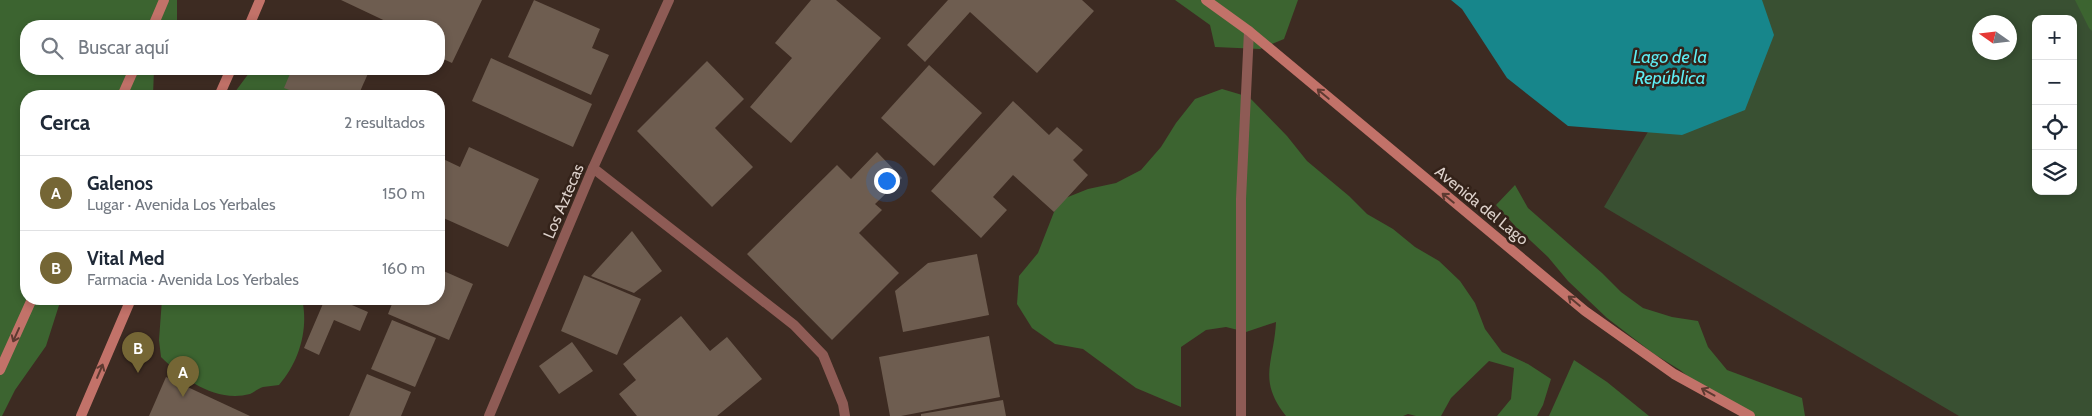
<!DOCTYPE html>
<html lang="es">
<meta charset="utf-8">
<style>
:root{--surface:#fff;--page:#f2f2f3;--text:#1f2937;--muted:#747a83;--line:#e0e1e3;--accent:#756635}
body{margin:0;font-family:Cabin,sans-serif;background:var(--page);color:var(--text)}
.controls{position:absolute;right:15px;top:15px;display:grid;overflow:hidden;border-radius:10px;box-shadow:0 2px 8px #0003}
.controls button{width:45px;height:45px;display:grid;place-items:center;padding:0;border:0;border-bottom:1px solid var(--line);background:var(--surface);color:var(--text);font:25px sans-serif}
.compass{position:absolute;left:1972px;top:15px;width:45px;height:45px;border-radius:50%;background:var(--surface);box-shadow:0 2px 8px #0003;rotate:284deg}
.you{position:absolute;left:886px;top:180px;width:18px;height:18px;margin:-12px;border:4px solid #fff;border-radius:50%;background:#1a73e8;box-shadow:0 0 0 8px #1a73e833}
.badge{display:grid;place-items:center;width:32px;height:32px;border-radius:50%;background:var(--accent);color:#fff;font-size:16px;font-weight:700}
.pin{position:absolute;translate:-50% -41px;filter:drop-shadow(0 1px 2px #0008)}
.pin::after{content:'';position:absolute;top:26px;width:18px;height:15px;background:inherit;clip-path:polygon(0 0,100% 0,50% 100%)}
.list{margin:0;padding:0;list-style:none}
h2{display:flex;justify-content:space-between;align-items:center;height:65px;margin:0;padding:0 20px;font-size:21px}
h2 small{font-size:16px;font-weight:400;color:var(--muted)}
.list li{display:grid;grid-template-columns:32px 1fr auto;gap:15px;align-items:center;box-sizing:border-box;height:75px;padding:0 20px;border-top:1px solid var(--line)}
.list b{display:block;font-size:19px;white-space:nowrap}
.list p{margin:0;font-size:16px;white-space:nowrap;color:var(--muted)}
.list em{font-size:16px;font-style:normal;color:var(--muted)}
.icon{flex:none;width:28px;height:28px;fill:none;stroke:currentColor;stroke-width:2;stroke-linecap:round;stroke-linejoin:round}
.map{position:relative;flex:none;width:2092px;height:416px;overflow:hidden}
.search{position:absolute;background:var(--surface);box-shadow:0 2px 8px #0003;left:20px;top:20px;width:425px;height:55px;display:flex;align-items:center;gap:12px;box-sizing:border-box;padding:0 18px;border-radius:20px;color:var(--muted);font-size:19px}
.panel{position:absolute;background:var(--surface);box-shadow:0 2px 8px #0003;left:20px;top:90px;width:425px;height:215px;border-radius:20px}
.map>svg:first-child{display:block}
.green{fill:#395032;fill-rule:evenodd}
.forest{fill:#3c6430}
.water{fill:#17868b}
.building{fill:#6e5d50}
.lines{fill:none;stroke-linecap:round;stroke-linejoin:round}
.street{stroke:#8e5b55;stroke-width:10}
.secondary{stroke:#c27269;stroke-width:10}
.oneway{stroke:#5e3a31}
.labels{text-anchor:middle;stroke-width:5;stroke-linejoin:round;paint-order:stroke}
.street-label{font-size:16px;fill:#dcd0ca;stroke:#332219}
.water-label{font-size:18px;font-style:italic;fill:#5eedf3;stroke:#332219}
</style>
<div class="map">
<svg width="2092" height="416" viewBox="0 0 2092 416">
<rect width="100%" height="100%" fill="#3d2b22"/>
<path class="green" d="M 1725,0 L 2092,0 L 2092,416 L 1959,416 L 1604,207 ZM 2036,19 L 2073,19 L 2073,191 L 2036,191 ZM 1980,22 L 2010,22 L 2010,52 L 1980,52 Z"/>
<g class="forest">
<polygon points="0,0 177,0 177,26 26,26 26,69 154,69 153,96 26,96 26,299 61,299 46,346 15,390 2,416 0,416"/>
<polygon points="1175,0 1298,0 1284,39 1260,49 1215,47 1210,25"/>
<polygon points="2075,0 2092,0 2092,31 2089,28"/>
<path d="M 252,69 L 286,69 C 294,81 308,85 315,96 L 232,96 Z"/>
<path d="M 1222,89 L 1249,97 L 1287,136 L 1307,161 L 1349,196 L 1367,214 L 1393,229 L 1415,247 L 1439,261 L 1460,281 L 1475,303 L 1485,329 L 1502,352 L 1528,364 L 1551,379 L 1543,405 L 1537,416 L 1497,416 L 1511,399 L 1514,368 L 1489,361 L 1451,398 L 1441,416 L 1416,416 L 1408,414 L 1403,416 L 1286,416 C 1257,380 1274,362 1276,322 L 1246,332 L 1226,327 L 1206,330 L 1181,347 L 1181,407 L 1136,388 L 1083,349 L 1055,344 L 1032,328 L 1017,304 L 1019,276 L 1038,253 L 1054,212 L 1063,199 L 1088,189 L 1116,183 L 1141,170 L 1161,147 L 1176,123 L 1195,99 Z"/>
<polygon points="1515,185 1528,208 1602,273 1621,292 1643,308 1672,317 1698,321 1708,347 1727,370 1802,398 1805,416 1751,416 1701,387 1680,370 1654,354 1607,318 1568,281 1548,257 1516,227 1496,205"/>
<path d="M 162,299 L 302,299 C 309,329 299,362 279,385 C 274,386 268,386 263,387 C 259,388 254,392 250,394 C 216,403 183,379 161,357 L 159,340 Z"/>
<polygon points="1574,360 1607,382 1649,416 1549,416"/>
</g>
<polygon class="water" points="1451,0 1762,0 1774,35 1745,110 1682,135 1568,126 1507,78 1462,9"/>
<g class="building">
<polygon points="341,0 482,0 452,63 439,57 439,26 396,26"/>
<polygon points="534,0 600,29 592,48 609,55 591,95 508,57"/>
<polygon points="811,0 836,0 881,38 791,143 750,107 792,58 775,43"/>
<polygon points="948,0 1082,0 1094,11 1037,73 970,12 925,62 907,45"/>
<polygon points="491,58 592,104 573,147 472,101"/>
<polygon points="707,61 744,99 715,128 753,167 712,207 637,131"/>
<polygon points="929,65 982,113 934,166 881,118"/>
<polygon points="292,69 370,69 358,96 305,96 284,88"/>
<polygon points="1013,101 1049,135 1057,127 1083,150 1073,160 1088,175 1054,212 1013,175 993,197 1007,210 981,238 931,191"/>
<polygon points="469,147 539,179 508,247 439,216 439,164 441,158 460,167"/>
<polygon points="877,152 902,178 875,204 882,210 859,233 899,273 832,340 747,254 837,165 851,179"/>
<polygon points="632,231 662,271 634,293 591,276"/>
<polygon points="977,254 989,315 903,332 895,291 928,263"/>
<polygon points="439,269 473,284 449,340 388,314 394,299 439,299"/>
<polygon points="584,275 641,299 617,355 561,331"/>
<polygon points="325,299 338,299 368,312 360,331 334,320 319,355 304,348"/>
<polygon points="681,316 710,351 727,337 762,379 717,416 637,416 619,394 636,380 623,364"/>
<polygon points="392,320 436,338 415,387 371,369"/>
<polygon points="989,336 1000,397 901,416 890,416 879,357"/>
<polygon points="572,342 593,371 559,394 539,366"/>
<polygon points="367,374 411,392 401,416 349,416"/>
<polygon points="166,377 250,416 149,416"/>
<polygon points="1003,400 1006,416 921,416 921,414"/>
</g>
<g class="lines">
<g class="street">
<polyline points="593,168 794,325 823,355 843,404 845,416"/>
<polyline points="489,416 593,168 669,0"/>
<polyline points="1241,416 1241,199 1249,31"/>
</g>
<g class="secondary">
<polyline points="1206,0 1249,31 1585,311 1674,374 1750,416"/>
<polyline points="153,26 164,0"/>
<polyline points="249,26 260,0"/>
<polyline points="122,96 134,69"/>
<polyline points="219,96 231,69"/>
<polyline points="0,370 32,299"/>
<polyline points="81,416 131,299"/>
</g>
</g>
<defs><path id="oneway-shaft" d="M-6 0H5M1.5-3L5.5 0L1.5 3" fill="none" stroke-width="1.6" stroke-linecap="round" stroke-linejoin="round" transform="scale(1.25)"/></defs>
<g class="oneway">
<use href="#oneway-shaft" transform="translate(1323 94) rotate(-140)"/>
<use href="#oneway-shaft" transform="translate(1448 198) rotate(-141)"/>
<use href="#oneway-shaft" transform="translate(1574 301) rotate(-140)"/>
<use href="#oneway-shaft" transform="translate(16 335) rotate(114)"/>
<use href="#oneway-shaft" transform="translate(100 371) rotate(-67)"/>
<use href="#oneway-shaft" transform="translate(1708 392) rotate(-151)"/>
</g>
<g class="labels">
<g class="street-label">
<text transform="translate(563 201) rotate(-67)" y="6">Los Aztecas</text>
<text transform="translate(1482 205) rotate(39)" y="6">Avenida del Lago</text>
</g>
<g class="water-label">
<text x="1670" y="63">Lago de la<tspan x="1670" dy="21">República</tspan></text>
</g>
</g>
</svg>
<div class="controls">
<button>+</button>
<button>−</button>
<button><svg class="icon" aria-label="locate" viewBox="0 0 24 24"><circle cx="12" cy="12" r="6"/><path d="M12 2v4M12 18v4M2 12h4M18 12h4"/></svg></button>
<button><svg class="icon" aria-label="layers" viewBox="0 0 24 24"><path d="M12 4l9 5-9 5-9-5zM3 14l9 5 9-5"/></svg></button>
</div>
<svg class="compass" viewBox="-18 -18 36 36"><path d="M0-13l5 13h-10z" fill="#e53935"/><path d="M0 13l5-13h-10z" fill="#747a83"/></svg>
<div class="you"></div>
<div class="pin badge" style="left:183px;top:397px">A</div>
<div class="pin badge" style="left:138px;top:373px">B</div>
<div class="search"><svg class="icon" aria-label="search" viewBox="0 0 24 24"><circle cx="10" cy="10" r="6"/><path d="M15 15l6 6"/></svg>Buscar aquí</div>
<section class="panel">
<h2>Cerca<small>2 resultados</small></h2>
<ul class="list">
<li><span class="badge">A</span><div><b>Galenos</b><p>Lugar · Avenida Los Yerbales</p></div><em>150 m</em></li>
<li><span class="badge">B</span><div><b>Vital Med</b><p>Farmacia · Avenida Los Yerbales</p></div><em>160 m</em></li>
</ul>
</section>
</div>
